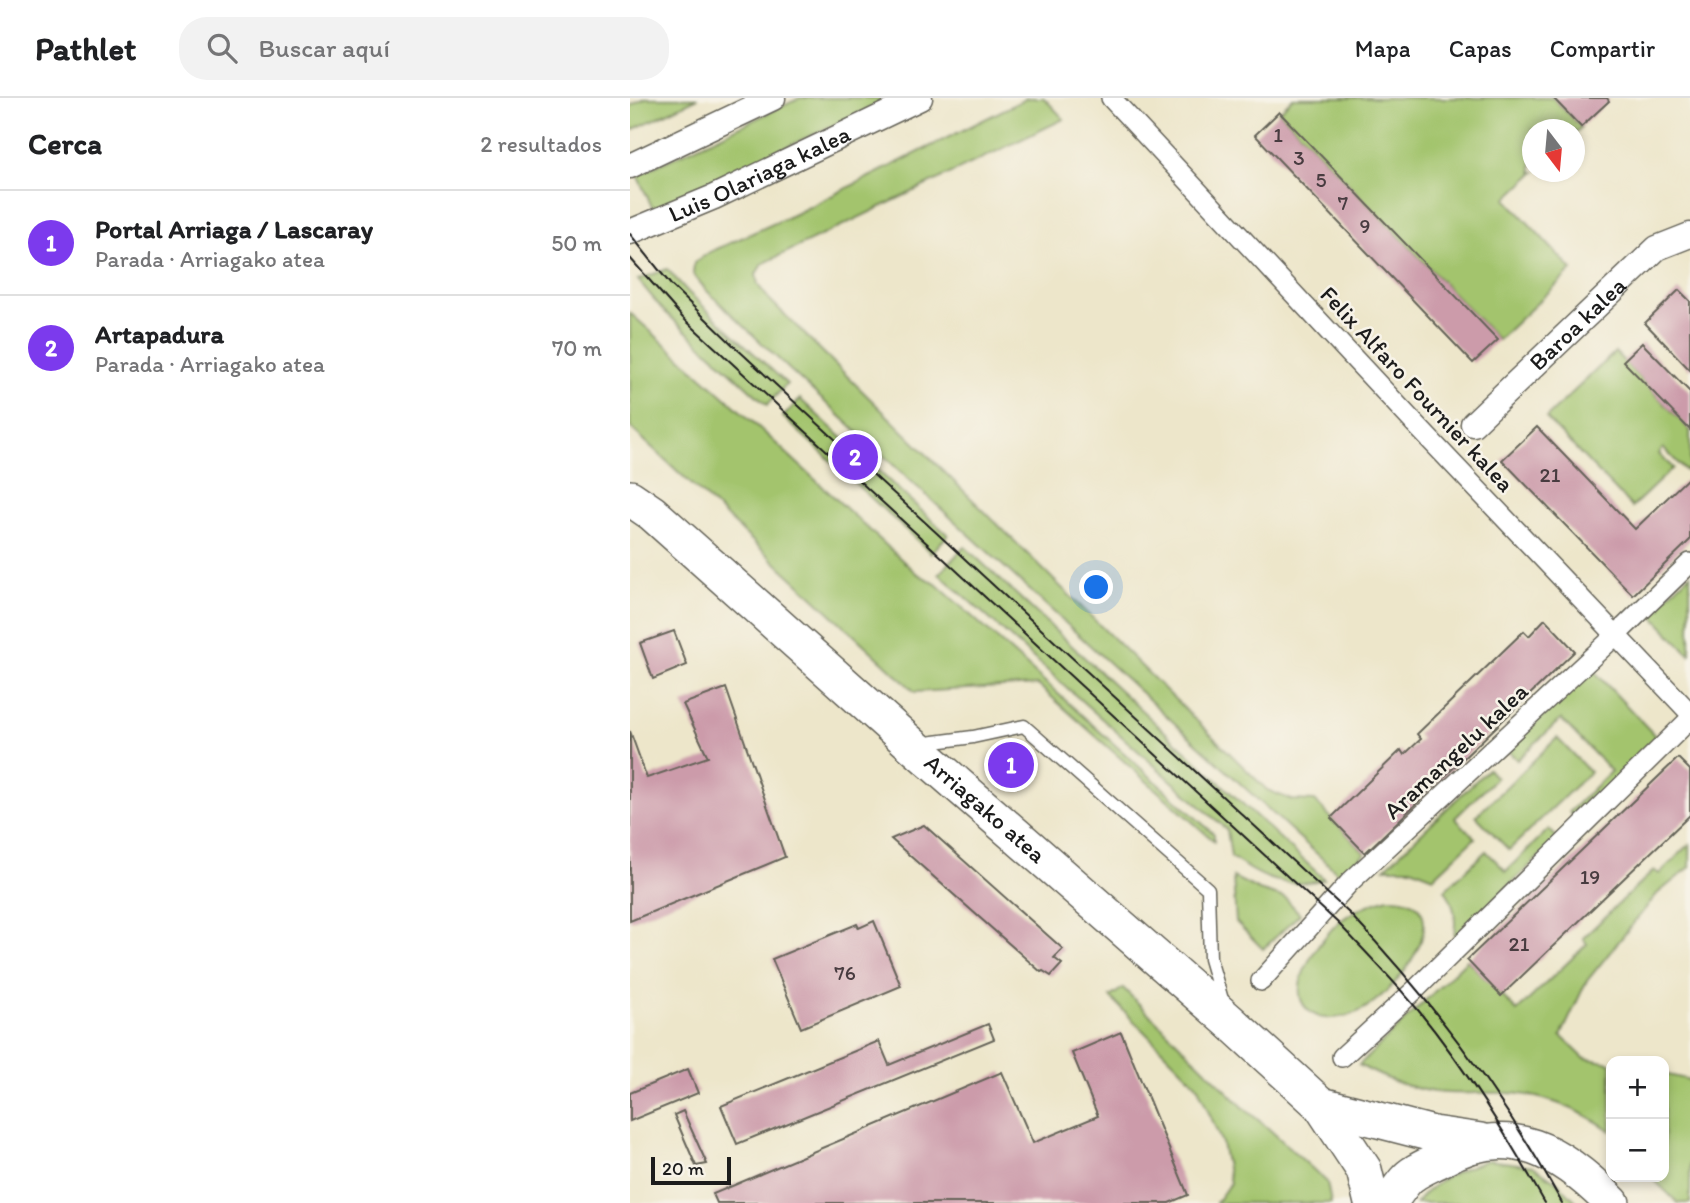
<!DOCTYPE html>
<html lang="es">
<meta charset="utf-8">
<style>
:root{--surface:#fff;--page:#f2f2f2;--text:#202124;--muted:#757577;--line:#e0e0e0;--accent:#7c3aed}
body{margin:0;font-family:Itim,sans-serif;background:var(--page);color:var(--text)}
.controls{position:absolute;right:21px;bottom:21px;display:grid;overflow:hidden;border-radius:14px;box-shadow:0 4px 10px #0003}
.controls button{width:63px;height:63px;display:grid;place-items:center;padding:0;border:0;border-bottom:2px solid var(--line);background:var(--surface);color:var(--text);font:35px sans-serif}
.compass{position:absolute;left:892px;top:21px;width:63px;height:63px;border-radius:50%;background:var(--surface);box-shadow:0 4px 10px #0003;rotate:164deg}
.scale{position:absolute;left:21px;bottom:18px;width:80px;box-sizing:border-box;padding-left:7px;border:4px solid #1c1c1c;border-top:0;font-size:19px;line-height:24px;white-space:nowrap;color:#1c1c1c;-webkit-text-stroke:5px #f7f3e8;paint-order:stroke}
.you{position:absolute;left:467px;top:490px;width:24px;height:24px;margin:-18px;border:5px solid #fff;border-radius:50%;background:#1a73e8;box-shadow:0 0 0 10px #1a73e833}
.badge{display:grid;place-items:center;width:46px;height:46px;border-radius:50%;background:var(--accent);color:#fff;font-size:23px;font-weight:700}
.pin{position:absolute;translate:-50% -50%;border:4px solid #fff;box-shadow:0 2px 7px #0006}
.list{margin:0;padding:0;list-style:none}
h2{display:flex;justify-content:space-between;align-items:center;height:91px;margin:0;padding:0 28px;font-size:30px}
h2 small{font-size:23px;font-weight:400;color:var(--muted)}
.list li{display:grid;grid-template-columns:46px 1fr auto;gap:21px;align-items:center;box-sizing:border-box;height:105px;padding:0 28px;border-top:2px solid var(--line)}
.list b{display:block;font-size:26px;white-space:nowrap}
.list p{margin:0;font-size:23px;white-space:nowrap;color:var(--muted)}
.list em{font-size:23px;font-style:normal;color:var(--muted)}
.icon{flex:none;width:38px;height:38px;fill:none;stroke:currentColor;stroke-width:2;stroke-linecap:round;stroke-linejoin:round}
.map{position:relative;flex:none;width:1060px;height:1105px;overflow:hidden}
header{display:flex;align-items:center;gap:42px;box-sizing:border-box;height:98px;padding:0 35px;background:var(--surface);border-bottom:2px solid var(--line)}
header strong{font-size:33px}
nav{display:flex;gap:38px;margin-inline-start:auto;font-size:24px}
.search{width:490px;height:63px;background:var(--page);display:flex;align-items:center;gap:18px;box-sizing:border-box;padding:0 24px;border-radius:28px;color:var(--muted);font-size:26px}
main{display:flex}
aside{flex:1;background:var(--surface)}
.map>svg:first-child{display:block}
.green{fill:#a3c46d;stroke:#607044;stroke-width:2}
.building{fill:#cc9baa}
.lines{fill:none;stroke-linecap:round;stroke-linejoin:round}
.service-casing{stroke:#656359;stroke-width:15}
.pedestrian-casing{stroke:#656359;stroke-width:22}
.minor-casing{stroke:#656359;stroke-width:27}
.secondary-casing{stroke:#656359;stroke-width:38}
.service{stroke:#fff;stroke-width:12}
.pedestrian{stroke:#fff;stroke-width:19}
.minor{stroke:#fff;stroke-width:24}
.secondary{stroke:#fff;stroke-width:35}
.tram{stroke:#1c1c1c;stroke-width:2}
.labels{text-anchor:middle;stroke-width:5;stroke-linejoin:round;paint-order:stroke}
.number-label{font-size:21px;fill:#483c40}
.street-label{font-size:24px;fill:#1c1c1c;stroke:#f7f3e8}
</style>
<header>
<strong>Pathlet</strong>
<div class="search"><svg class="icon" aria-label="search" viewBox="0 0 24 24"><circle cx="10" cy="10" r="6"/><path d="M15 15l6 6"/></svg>Buscar aquí</div>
<nav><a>Mapa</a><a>Capas</a><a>Compartir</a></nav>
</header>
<main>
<aside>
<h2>Cerca<small>2 resultados</small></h2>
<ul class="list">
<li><span class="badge">1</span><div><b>Portal Arriaga / Lascaray</b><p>Parada · Arriagako atea</p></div><em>50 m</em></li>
<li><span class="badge">2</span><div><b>Artapadura</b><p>Parada · Arriagako atea</p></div><em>70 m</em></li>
</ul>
</aside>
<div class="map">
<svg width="1060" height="1105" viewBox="0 0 1060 1105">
<rect width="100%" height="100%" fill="#f7f3e8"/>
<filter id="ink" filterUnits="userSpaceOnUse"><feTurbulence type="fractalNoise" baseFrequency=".0143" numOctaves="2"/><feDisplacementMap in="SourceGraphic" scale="14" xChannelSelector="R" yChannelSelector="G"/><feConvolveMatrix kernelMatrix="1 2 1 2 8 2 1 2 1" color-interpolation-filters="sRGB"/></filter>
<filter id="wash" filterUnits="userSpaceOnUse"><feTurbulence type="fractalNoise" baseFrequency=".00686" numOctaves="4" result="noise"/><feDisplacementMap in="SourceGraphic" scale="28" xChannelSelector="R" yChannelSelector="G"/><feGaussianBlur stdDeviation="1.57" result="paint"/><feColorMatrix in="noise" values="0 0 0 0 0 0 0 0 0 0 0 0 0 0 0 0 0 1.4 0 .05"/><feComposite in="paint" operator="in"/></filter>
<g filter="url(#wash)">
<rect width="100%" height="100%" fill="#ede6ca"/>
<g class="green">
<polygon points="15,0 68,0 0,33 0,8"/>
<polygon points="170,0 262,0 23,111 7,77"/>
<polygon points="397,0 414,0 434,21 132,166 126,176 128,187 139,201 637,692 662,702 685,703 735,755 711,778 160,272 76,192 63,176 64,165 80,154 165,116"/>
<polygon points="663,0 923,0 951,29 945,36 944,32 902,32 902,74 905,74 876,101 942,172 868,242 649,14"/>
<polygon points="37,171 58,194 157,286 137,307 33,212 8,182"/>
<polygon points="0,215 124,325 286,475 306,486 584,736 584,743 408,587 285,594 0,329"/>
<polygon points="985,254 1060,332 1060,369 1056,373 1033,350 1029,356 1043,370 1002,409 916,320"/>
<polygon points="170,301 318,437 301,455 153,319"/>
<path d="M 334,449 L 335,449 L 694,781 C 655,792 633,781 601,759 L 597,732 L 309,476 Z"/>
<polygon points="1060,476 1060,557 1020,515"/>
<polygon points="962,571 1030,643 947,722 939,714 981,673 931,621 887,662 877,652"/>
<polygon points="927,640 960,674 879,752 846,718"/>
<polygon points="858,671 866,680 825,720 845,740 804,779 781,770 755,770"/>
<path d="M 919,731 L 928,741 L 824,840 C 826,823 826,807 815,792 L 856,753 L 876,773 Z"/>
<path d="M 1060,746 L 1060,769 L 1027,796 L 956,884 L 931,938 L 954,960 L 981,965 L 981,1033 C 951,1012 913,996 876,995 C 852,994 829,997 805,994 C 778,990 753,980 729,967 L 837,862 L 887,913 L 957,846 L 953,840 L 1024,772 L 1029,776 Z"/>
<polygon points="603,779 629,792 655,800 670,816 633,851 606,824"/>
<path d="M 758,800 C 838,798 767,906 716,918 C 700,921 689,923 677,911 C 654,888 692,839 710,823 C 724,812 741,805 758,800 Z"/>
<polygon points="493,890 615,1011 638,1030 697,1084 701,1105 586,1105 600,1085 592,1045 567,987 480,899"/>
<polygon points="1034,976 1060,982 1060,1105 1048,1105 1021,1079 1034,1079"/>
<path d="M 858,1062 L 903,1068 L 928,1085 L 948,1105 L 786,1105 C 807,1080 828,1072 858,1062 Z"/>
</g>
<g id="blocks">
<g class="building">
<polygon points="923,0 977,0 979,3 951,29"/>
<polygon points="649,14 868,242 843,265 625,37"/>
<polygon points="1049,192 1060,203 1060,272 1015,225"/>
<polygon points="1012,245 1060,294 1060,332 993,263"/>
<polygon points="907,329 1005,431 1060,378 1060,442 1003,497 872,362"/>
<polygon points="915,521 945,553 735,755 701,720 771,652 774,657 791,641 787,636 894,533 899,538"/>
<polygon points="44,533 57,567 23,581 10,545"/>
<polygon points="96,590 155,759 0,823 0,633 17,680 78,659 53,606"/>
<polygon points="1048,660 1060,672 1060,717 871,898 837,862"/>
<polygon points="294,727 433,851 424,860 432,866 421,878 413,873 411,874 261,741"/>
<polygon points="244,823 271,888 171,930 142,861 227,826 229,830"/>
<polygon points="358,926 364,941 107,1046 91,1008 249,943 259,967"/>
<polygon points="491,934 558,1097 539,1105 87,1105 83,1096 372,974 403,1045 468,1018 442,955"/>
<polygon points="58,971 68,995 0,1023 0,995"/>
<polygon points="53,1013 77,1066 66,1068 44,1017"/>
</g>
</g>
</g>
<g filter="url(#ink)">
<use href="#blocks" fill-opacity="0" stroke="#656359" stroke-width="2"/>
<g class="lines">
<defs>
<polyline id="service" points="289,646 343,639 394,628 578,791 580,861 593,905"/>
<g id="pedestrian">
<polyline points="481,0 787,328 1060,615"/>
<polyline points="631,883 720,784 986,537 1060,465"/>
<polyline points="712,959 787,890 1060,621"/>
</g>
<g id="minor">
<polyline points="0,68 143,0"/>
<path id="s1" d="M 0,134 L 84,99 L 290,0"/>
<path id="s2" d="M 843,326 L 1027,150 L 1060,137"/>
</g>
<g id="secondary">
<path id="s3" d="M 0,400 L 22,415 L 282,647 L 598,922 L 691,1007 L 734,1072 L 742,1105"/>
<polyline points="691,1007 803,1036 851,1043"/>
<path d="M 759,1105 C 764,1098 769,1090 775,1083 C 783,1073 800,1067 811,1061 C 880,1021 933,1055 982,1105"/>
</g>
</defs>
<use href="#service" class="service-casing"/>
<use href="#pedestrian" class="pedestrian-casing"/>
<use href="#minor" class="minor-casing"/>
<use href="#secondary" class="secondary-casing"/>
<use href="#service" class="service"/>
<use href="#pedestrian" class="pedestrian"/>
<use href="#minor" class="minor"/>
<use href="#secondary" class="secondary"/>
<g class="tram">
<path d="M 0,136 L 41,187 L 105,249 L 720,816 C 803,904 874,998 932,1105"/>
<path d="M 0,160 L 53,220 L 708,825 C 735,853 763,882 788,912 C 837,972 877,1038 915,1105"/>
</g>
</g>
</g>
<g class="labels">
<g class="number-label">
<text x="648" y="44">1</text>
<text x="669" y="67">3</text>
<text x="691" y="89">5</text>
<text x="713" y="112">7</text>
<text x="735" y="135">9</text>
<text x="920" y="384">21</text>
<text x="960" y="786">19</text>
<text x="889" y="853">21</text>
<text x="215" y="882">76</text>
</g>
<g class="street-label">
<text dy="8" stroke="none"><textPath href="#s1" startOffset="142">Luis Olariaga kalea</textPath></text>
<text dy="8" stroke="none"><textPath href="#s2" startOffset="145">Baroa kalea</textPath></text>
<text transform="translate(787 291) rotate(47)" y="8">Felix Alfaro Fournier kalea</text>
<text transform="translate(826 653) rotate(-43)" y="8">Aramangelu kalea</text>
<text dy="8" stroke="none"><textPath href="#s3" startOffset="472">Arriagako atea</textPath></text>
</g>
</g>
</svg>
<div class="controls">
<button>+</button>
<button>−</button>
</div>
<svg class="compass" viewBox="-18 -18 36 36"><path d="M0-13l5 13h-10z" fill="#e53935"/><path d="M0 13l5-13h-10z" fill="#757577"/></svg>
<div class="scale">20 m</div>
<div class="you"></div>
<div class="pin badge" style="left:381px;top:667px">1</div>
<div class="pin badge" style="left:225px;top:359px">2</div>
</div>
</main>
